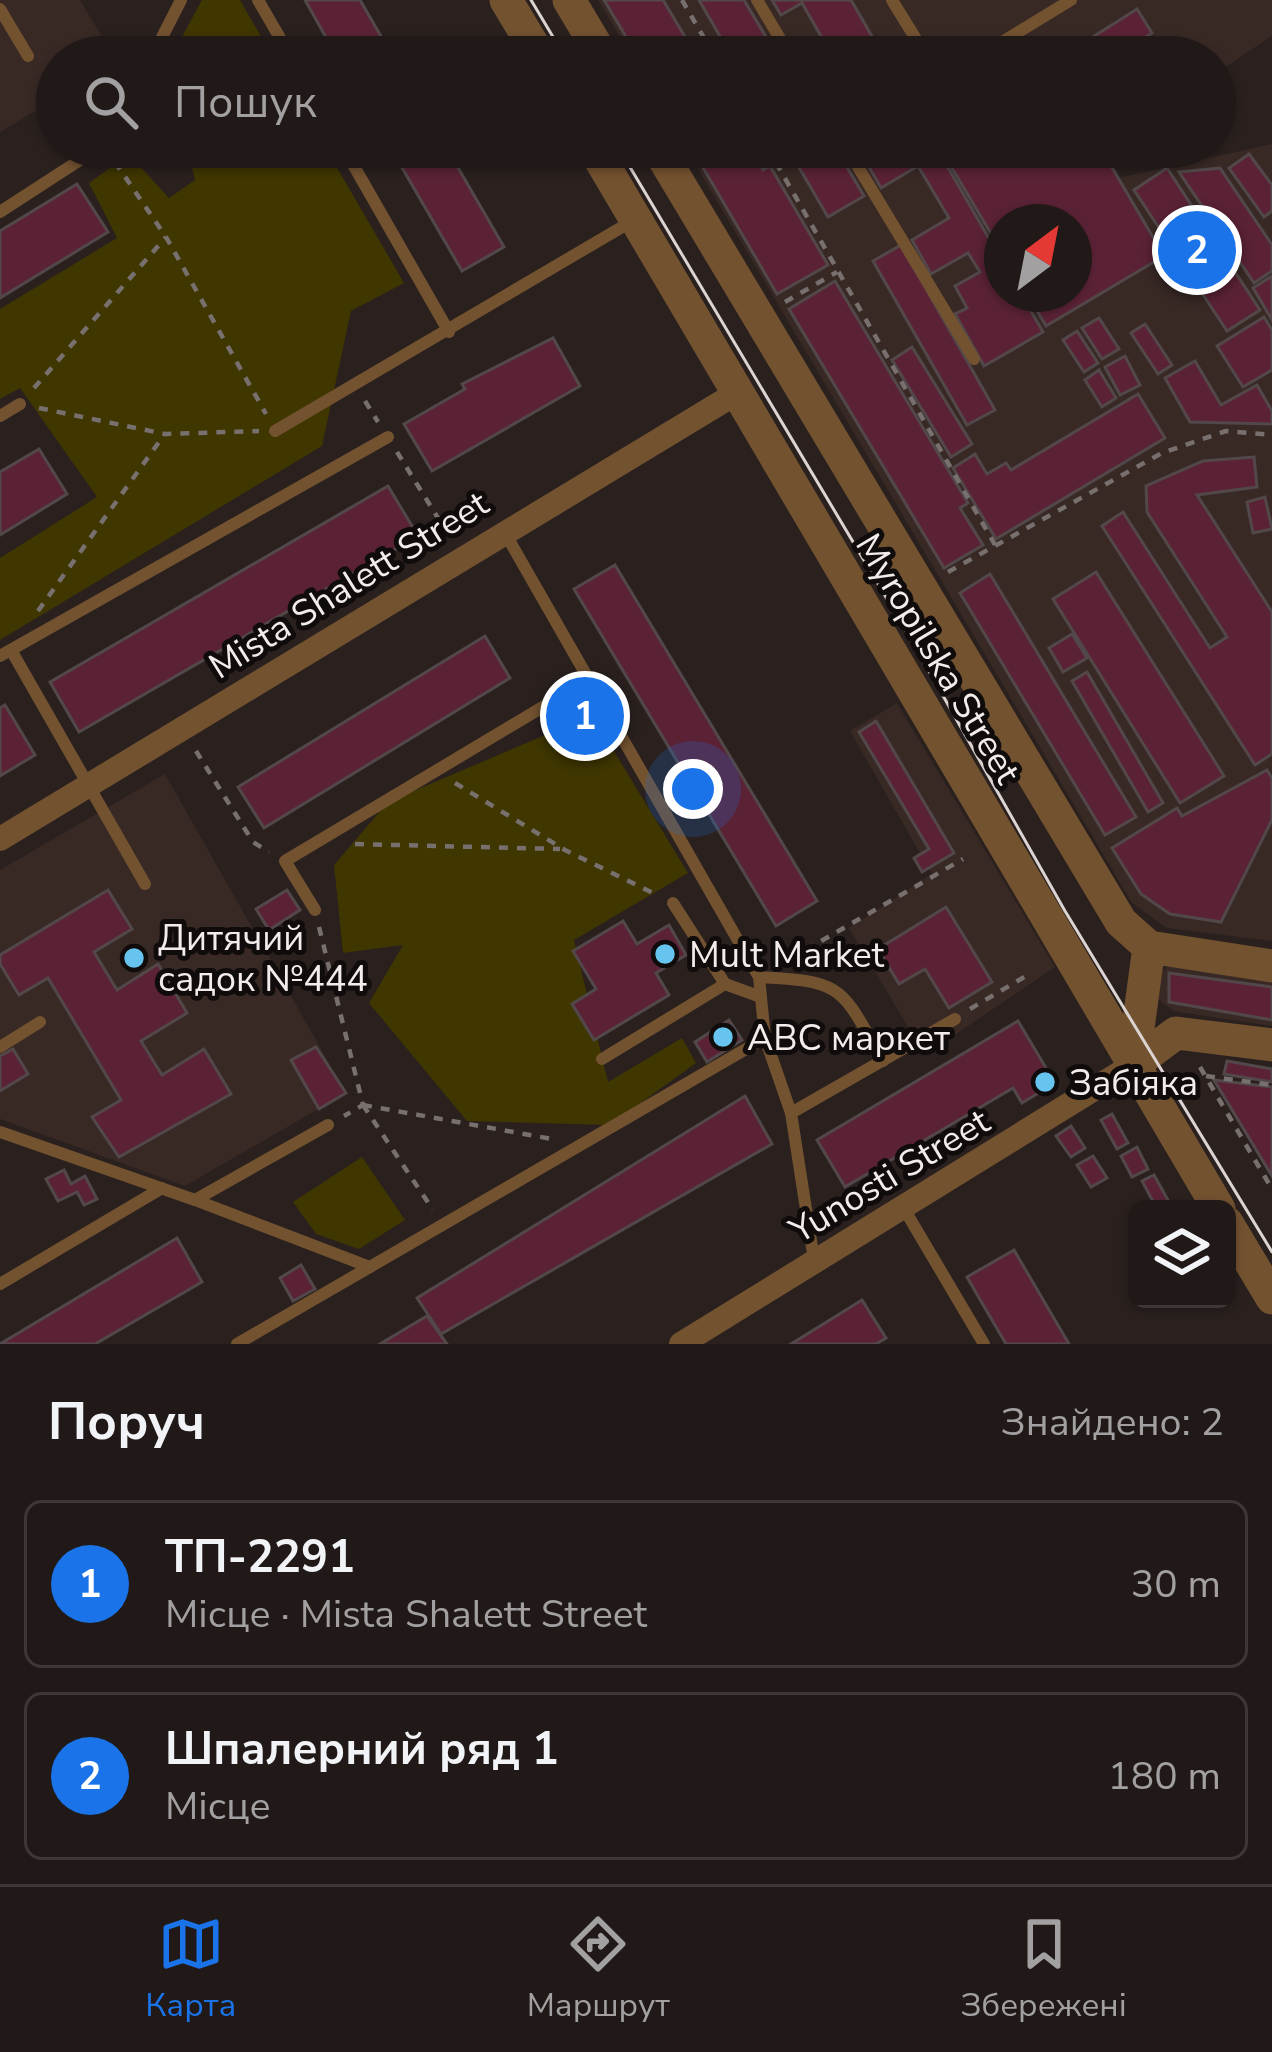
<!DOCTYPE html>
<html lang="uk">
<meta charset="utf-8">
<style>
:root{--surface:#201917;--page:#2d2624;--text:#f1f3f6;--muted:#a2a0a1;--line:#3d3836;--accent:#1a73e8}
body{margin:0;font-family:"Nunito Sans",sans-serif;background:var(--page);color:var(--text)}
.controls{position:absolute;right:36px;bottom:36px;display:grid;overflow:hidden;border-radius:18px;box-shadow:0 3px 9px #0004}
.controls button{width:108px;height:108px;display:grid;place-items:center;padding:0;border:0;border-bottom:3px solid var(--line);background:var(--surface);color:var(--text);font:60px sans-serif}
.compass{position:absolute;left:984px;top:204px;width:108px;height:108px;border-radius:50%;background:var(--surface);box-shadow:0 3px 9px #0004;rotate:32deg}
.you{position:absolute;left:693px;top:789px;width:42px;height:42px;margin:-30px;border:9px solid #fff;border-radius:50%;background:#1a73e8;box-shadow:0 0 0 18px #1a73e833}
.badge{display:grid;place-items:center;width:78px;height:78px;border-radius:50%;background:var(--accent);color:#fff;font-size:39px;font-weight:700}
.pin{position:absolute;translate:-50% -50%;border:6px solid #fff;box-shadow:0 3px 12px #0006}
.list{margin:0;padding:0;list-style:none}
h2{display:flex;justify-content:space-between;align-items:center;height:156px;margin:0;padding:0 48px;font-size:51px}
h2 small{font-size:39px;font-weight:400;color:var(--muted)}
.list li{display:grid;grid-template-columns:78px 1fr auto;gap:36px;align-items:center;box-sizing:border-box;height:168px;margin:0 24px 24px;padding:0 24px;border:3px solid var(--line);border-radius:18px}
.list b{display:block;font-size:45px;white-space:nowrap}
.list p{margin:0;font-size:39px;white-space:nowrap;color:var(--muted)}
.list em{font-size:39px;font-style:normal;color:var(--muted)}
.icon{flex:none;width:66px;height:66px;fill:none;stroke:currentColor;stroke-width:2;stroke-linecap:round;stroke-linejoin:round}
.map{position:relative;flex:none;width:1272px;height:1344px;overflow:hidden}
.search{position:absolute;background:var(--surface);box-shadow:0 3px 9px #0004;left:36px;right:36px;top:36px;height:132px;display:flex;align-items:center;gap:30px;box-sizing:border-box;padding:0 42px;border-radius:66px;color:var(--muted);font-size:45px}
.sheet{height:540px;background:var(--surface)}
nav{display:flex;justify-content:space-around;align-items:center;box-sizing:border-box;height:168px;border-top:3px solid var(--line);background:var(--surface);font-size:33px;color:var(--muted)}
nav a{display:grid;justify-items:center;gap:6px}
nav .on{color:var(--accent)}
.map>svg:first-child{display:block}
.built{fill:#382925;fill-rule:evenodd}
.green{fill:#3f3600}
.building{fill:#5b2236;stroke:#52484a;stroke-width:3}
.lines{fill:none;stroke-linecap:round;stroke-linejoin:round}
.path{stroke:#78706e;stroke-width:4.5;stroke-dasharray:9 9;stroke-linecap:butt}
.service{stroke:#735230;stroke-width:12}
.minor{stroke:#735230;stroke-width:24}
.tertiary{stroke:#735230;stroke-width:33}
.tram{stroke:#dbd4d2;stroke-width:3}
.poi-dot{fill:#66c4ef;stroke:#100c0b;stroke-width:4.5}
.labels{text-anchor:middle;stroke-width:10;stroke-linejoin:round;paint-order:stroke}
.street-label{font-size:36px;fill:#f2ecea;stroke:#100c0b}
.poi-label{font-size:36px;fill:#f2ecea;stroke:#100c0b;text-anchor:start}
</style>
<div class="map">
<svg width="1272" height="1344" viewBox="0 0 1272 1344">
<rect width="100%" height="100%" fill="#2a211f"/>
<g class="built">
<polygon points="0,0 80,0 114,57 57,57 57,98 0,132"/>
<polygon points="598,0 1272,0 1272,36 1215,74 1215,57 632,57"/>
<path d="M 1272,144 L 1272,941 L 1167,928 L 1132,903 L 685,147 L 1104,147 L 1118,178 ZM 1002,222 L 1074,222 L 1074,294 L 1002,294 Z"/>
<polygon points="897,703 1055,967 925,1055 849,928 932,874 850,731"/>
<polygon points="165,774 346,1093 185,1186 0,1119 0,870"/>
<polygon points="1171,964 1272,977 1272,1026 1173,1011 1157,998 1158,975"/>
</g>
<g class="green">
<polygon points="202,0 240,0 273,57 171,57"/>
<polygon points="187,147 325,147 404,283 351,311 322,446 0,640 0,558 97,497 20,388 0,399 0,309 117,238 89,183 129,154 169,198 195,180"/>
<polygon points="592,715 688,873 574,940 608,1082 682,1038 696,1063 610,1125 467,1121 369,1003 403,945 343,953 334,865 388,802"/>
<polygon points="362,1157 405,1220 359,1249 316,1234 293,1202"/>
</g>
<g class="building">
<polygon points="305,0 360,0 393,57 337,57"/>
<polygon points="604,0 663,0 697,57 638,57"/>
<polygon points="699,0 744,0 772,47 755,57 732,57"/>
<polygon points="772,0 851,0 884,57 821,57 830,52 802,3 781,15"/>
<polygon points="1137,9 1152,33 1114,57 1061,57"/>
<polygon points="390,147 446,147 504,247 462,271"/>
<polygon points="691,147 749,147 763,170 770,166 828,265 777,294"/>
<polygon points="787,147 835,147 864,196 828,217"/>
<polygon points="871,147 936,147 1002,261 1002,294 1021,294 1043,332 984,366 955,314 967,308 955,286 980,272 968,253 931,274 912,240 949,218 918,166 881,188 861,153"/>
<polygon points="953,147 1100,147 1164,256 1046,326 1027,294 1074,294 1074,222 1002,222 1002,252 943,153"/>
<polygon points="1249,154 1272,185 1272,211 1264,217 1229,168"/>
<polygon points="1167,168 1260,310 1227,331 1134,190"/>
<polygon points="1220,168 1272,245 1272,271 1254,283 1179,172"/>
<polygon points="77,184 108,232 0,298 0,231"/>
<polygon points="901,245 995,410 967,425 873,261"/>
<polygon points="1272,276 1272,320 1253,288"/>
<polygon points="835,281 968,503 960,508 983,545 944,568 789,309"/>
<polygon points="1264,317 1272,330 1272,370 1243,387 1217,346"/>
<polygon points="1099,318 1119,349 1102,359 1082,328"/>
<polygon points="1145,324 1172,365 1158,374 1131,333"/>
<polygon points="1077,331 1098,363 1084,372 1063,340"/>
<polygon points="553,338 580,386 432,471 404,424 465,389 462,384"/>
<polygon points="912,347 972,444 951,457 892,360"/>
<polygon points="1125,356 1140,385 1120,395 1105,367"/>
<polygon points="1195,361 1221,405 1257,385 1272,411 1272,424 1190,422 1165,378"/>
<polygon points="1099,370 1116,398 1102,407 1085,380"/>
<polygon points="1138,394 1165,438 996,539 953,468 975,454 987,474 1006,463 1011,470"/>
<polygon points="39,449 67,494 0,535 0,472"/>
<polygon points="1254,457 1257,487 1197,495 1272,612 1272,754 1255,765 1102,526 1123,512 1210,648 1227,637 1147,512 1146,486 1203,461"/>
<polygon points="388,486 418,536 79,732 50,682"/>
<polygon points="1265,497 1272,529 1253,533 1247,502"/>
<polygon points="615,565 817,901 776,926 574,589"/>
<polygon points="1096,572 1224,776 1180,803 1053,599"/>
<polygon points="990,574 1136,817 1105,835 960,593"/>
<polygon points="1072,634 1087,658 1063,672 1049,648"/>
<polygon points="485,636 510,678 264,828 238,787"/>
<polygon points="1087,672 1163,803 1148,812 1072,681"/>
<polygon points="585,700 599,722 585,731 571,710"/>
<polygon points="5,705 35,755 0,776 0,708"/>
<polygon points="876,721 954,853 922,872 914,858 929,849 859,732"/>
<polygon points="1267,770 1272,778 1272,820 1221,922 1170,914 1141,894 1112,848 1177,808 1182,816"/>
<polygon points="108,890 132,929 94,952 117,990 158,964 187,1013 141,1041 162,1075 204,1049 231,1094 119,1157 92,1117 121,1100 48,978 19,995 0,964 0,955"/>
<polygon points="287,890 300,910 269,930 256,909"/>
<polygon points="946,907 992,982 949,1008 925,969 899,984 878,949"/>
<polygon points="623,921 637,944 669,925 686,955 656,973 669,995 594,1040 572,1004 596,989 573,951"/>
<polygon points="1169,973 1272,987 1272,1020 1169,1002"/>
<polygon points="729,1020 742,1040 707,1062 695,1042"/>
<polygon points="1018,1021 1055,1083 1022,1103 1013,1088 845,1187 817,1140"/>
<polygon points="316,1047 346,1093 319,1109 291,1060"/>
<polygon points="13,1049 28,1074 0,1091 0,1056"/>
<polygon points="1227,1061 1272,1069 1272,1082 1224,1074"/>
<polygon points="1214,1080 1272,1087 1272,1176"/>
<polygon points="745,1096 772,1144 441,1334 417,1298"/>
<polygon points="1112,1114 1128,1143 1117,1149 1101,1120"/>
<polygon points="1071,1126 1085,1148 1071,1157 1056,1136"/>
<polygon points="1137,1147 1148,1169 1132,1177 1121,1156"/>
<polygon points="1093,1156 1107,1178 1091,1187 1077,1165"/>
<polygon points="64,1170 71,1184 85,1176 97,1199 84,1205 77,1192 58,1201 46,1179"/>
<polygon points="1154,1175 1173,1209 1157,1209 1142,1181"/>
<polygon points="177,1238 202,1282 95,1344 0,1344"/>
<polygon points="1014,1250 1069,1344 1006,1344 982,1303 967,1277"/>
<polygon points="301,1265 315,1289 293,1301 280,1278"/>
<polygon points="862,1300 886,1338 876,1344 791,1344"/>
<polygon points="427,1316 447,1344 380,1344 395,1335"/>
</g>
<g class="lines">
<g class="path">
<polyline points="682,0 715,57"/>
<polyline points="767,147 995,545"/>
<polyline points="115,162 166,237 266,414"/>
<polyline points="785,302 837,272"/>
<polyline points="34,388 166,237"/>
<polyline points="365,401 378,422"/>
<polyline points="39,408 165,434 259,431"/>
<polyline points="397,452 451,539"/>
<polyline points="948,572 1162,453 1226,431 1272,435"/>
<polyline points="38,611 164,435"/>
<polyline points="196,751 253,842 269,852"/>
<polyline points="455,783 565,850 655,894"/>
<polyline points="355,844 560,849"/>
<polyline points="319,927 363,1105 344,1116"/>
<polyline points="790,959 963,859"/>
<polyline points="970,1009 1031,973"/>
<polyline points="1200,1067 1272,1189"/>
<polyline points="1206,1076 1272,1085"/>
<polyline points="363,1105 552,1139"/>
<polyline points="363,1105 433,1210"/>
</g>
<g class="service">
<polyline points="258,0 291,57"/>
<polyline points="757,0 791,57"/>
<polyline points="892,0 927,57"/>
<polyline points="0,9 28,56"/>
<polyline points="152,57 181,0"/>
<polyline points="954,57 984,53 1071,0"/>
<polyline points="343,147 449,332"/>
<polyline points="846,147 974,359"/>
<polyline points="0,212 100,147"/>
<polyline points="0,416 20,404"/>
<polyline points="275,431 634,220"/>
<polyline points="505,533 759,977 765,1038 791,1113 814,1260"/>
<polyline points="11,650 145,884"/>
<polyline points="0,656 388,437"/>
<polyline points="673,903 725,984"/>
<polyline points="315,910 285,861 593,677"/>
<path d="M 759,977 C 846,981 841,988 883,1061"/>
<polyline points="0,1047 40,1022"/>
<polyline points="602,1059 725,984 761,997"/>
<polyline points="791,1113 955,1019"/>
<polyline points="0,1132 195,1200 328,1125"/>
<polyline points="195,1200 370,1267"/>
<polyline points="903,1207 984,1344"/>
<polyline points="0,1284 162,1188"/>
<polyline points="237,1344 765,1038"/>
</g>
<g class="minor">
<polyline points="0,839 735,394"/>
<polyline points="681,1344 1133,1065"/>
</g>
<g class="tertiary">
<polyline points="506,0 540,57"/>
<polyline points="569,0 603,57"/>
<polyline points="593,147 1219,1209"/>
<polyline points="657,147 1121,922 1149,947"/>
<polyline points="1149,947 1272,966"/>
<polyline points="1133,1065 1176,1033 1272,1045"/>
<polyline points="1133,1065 1149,947"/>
<polyline points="1227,1223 1272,1298"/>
</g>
<g class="tram">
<polyline points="531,0 565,57"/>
<polyline points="618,147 912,641 1065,911 1272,1252"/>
</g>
</g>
<g class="poi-dot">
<circle cx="665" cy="954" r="12"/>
<circle cx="134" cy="958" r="12"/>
<circle cx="723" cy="1037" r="12"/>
<circle cx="1045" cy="1082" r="12"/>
</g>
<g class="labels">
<g class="street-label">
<text transform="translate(348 584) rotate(-32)" y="13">Mista Shalett Street</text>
<text transform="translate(939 658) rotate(59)" y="13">Myropilska Street</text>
<text transform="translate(889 1175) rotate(-31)" y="13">Yunosti Street</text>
</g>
<g class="poi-label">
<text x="158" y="950">Дитячий<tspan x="158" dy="41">садок №444</tspan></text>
<text x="689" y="967">Mult Market</text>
<text x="747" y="1050">АВС маркет</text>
<text x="1069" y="1095">Забіяка</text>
</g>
</g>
</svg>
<div class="controls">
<button><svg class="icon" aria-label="layers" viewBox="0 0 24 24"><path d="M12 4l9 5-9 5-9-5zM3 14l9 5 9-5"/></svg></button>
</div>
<svg class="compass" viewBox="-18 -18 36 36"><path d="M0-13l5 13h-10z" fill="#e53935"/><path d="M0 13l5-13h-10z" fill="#a2a0a1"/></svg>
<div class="you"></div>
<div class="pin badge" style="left:585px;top:716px">1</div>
<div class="pin badge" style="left:1197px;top:250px">2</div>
<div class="search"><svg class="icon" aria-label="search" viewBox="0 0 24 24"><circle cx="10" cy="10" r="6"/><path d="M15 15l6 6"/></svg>Пошук</div>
</div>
<section class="sheet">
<h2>Поруч<small>Знайдено: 2</small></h2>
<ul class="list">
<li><span class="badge">1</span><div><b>ТП-2291</b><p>Місце · Mista Shalett Street</p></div><em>30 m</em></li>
<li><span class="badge">2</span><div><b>Шпалерний ряд 1</b><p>Місце</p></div><em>180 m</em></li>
</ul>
</section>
<nav>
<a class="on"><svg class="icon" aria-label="map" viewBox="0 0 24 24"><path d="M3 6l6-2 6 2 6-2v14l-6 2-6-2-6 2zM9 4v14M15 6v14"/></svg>Карта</a>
<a><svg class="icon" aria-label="directions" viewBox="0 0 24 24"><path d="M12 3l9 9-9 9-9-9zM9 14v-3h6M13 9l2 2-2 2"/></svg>Маршрут</a>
<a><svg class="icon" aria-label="saved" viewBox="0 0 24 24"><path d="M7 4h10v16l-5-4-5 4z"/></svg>Збережені</a>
</nav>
